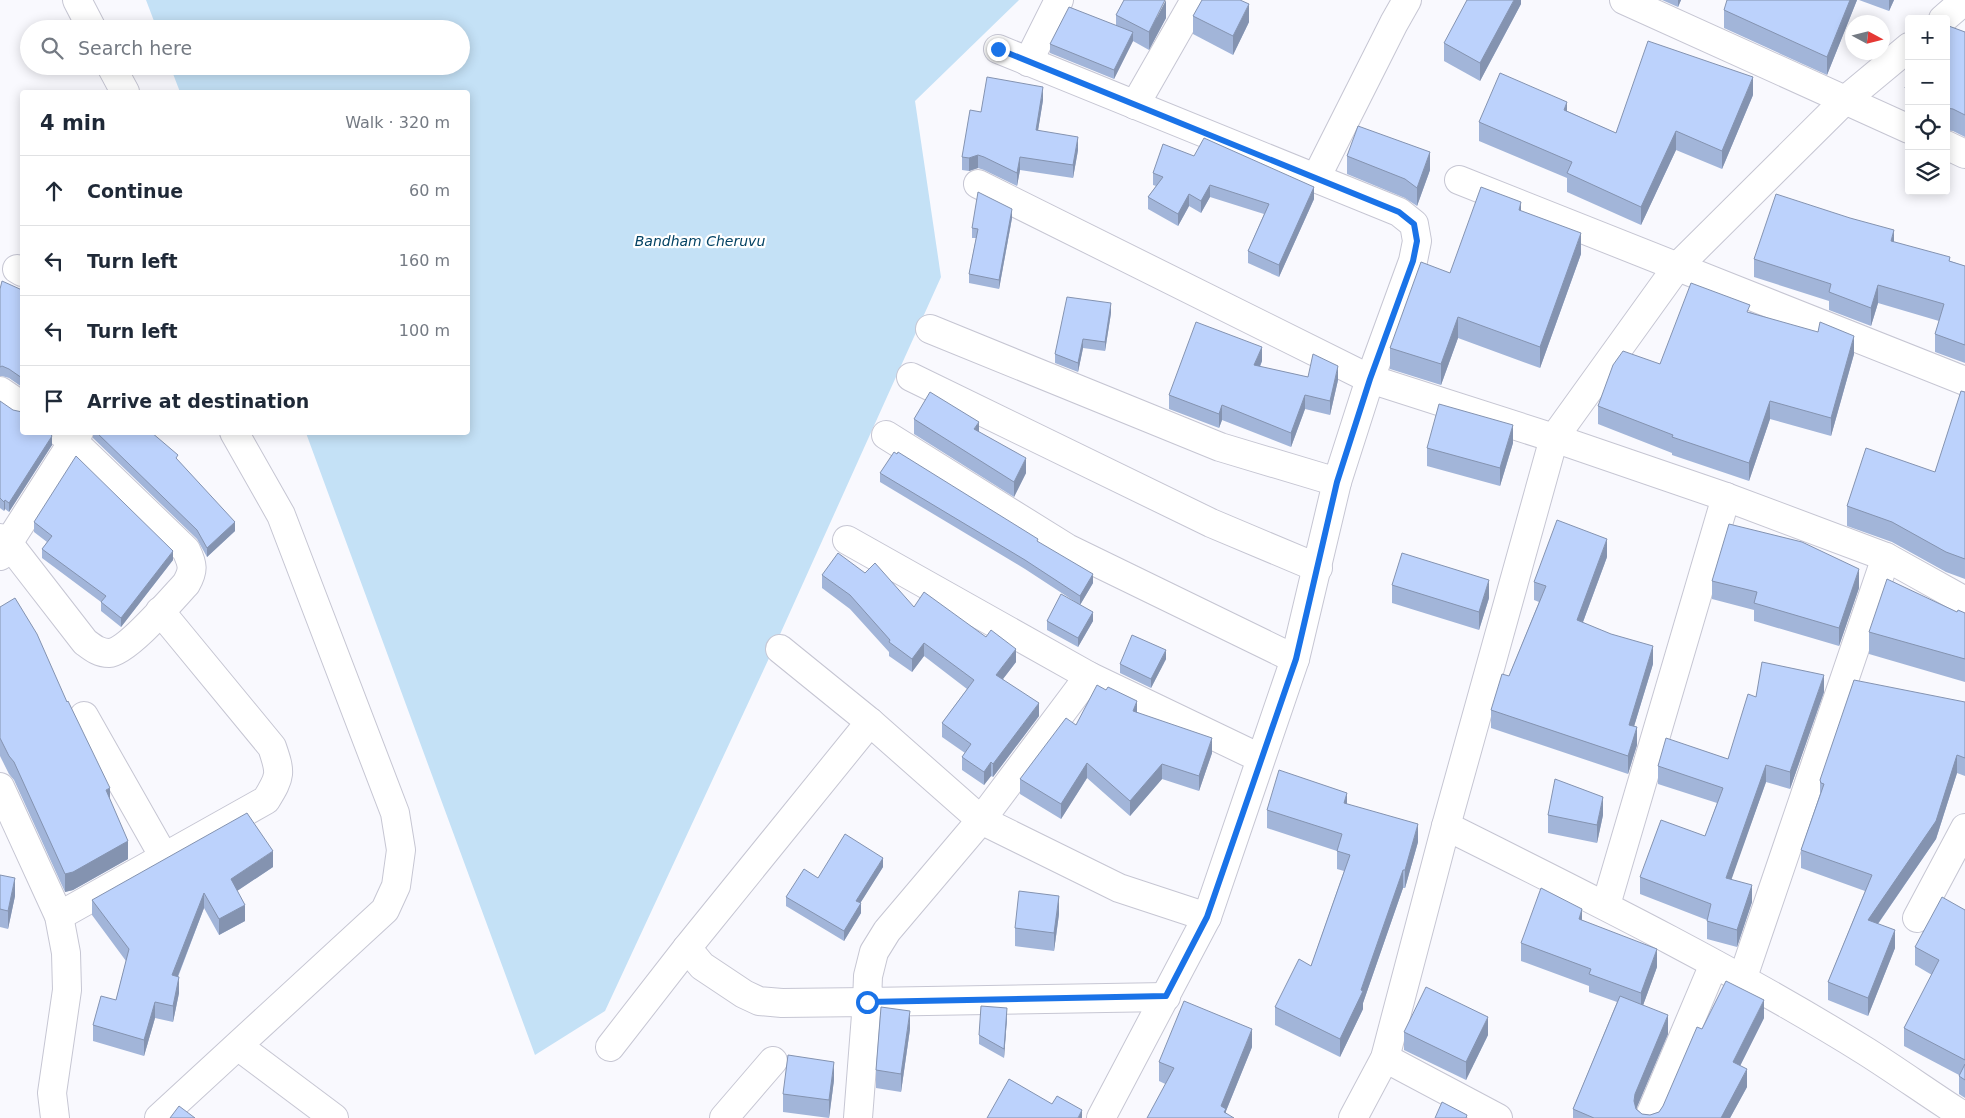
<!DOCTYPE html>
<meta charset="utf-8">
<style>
:root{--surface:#fff;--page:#f2f2f3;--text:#1f2937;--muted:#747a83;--line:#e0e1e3}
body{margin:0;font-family:"DejaVu Sans",sans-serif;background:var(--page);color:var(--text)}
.controls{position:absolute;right:15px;top:15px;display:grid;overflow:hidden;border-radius:5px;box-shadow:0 2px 12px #0003}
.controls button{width:45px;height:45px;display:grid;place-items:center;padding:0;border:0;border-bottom:1px solid var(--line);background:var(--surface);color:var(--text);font:25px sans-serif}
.compass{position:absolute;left:1845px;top:15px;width:45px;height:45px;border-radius:50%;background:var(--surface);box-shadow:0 2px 12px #0003;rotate:97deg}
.stop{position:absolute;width:15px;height:15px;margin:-11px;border:4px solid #1a73e8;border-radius:50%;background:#fff}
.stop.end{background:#1a73e8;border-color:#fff;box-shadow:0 1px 5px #0008}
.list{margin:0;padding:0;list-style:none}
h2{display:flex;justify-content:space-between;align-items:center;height:65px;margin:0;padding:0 20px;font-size:21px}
h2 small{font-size:16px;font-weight:400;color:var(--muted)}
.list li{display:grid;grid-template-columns:32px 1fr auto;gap:15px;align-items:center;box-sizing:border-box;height:70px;padding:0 20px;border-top:1px solid var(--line)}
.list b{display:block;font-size:19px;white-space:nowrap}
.list em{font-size:16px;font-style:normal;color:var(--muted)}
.icon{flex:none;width:28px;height:28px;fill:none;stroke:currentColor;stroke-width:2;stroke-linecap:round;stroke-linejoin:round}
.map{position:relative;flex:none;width:1965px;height:1118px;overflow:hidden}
.search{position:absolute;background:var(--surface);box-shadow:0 2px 12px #0003;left:20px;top:20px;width:450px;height:55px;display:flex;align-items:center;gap:12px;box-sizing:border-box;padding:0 18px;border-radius:28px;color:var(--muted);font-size:19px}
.panel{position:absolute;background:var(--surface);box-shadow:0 2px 12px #0003;left:20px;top:90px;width:450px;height:345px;border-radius:5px}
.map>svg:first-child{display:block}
.water{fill:#c4e1f6}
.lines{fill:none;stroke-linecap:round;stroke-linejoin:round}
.street-casing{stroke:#c6c6d3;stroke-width:30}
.street{stroke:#fff;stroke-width:28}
.wall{fill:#a2b5d9}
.shaded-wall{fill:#8493b0}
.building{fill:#bcd2fc;stroke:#8493b0}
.route{stroke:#1a73e8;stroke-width:6}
.labels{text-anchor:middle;stroke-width:4.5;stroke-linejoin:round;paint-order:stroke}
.water-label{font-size:14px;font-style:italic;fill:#044364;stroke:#fff}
</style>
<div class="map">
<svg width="1965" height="1118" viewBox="0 0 1965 1118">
<rect width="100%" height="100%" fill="#f9f9fe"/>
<polygon class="water" points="146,0 1019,0 915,101 941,277 777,641 605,1011 535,1055 306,433 468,432 468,92 180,92 170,66 461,66 461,29 157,29"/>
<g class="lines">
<defs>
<g id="street">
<polyline points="77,0 92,29"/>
<polyline points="1624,0 1909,129"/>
<polyline points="1943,19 1965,0"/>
<polyline points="998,49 1399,212 1414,224 1417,241 1413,261 1370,379 1337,482 1295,659 1207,917 1101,1118"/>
<polyline points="1028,62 1059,0"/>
<polyline points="111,66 125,92"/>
<polyline points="1135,105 1195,0"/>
<polyline points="1946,145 1965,154"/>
<polyline points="1316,178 1394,23 1407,0"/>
<polyline points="1459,180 1965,381"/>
<polyline points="978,184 1370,379 1554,438 1726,497 1886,557 1965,601"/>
<polyline points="17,269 22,272"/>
<polyline points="930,329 1220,447 1337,482"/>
<polyline points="911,377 1211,523 1318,568"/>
<polyline points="0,391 22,406"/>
<polyline points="886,435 1067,548 1295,659"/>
<path d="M 0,538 L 9,544 L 85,642 C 93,648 99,653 109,653 C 127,652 172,599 186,584 C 194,570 193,565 186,550 L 75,443 L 60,432"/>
<polyline points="847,540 1089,676 1260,758"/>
<polyline points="0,556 79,432"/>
<polyline points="780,649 870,722 981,820 1119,888 1207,917"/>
<polyline points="1089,676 981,820 887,931 874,952 868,976 867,1002 1166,997"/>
<polyline points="84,716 164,857"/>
<polyline points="0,787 59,916 66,953 67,990 52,1093 55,1118"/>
<path d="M 1446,826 C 1588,897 1732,968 1867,1052 C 1900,1073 1932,1096 1965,1117"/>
<polyline points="1606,905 1726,497"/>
<path d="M 59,916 L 266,800 C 281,776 281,773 272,747 L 160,611"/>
<polyline points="1917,918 1965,828"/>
<polyline points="687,948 702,966 744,994 759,1001 782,1003 867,1002 858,1118"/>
<polyline points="1742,980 1886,557"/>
<polyline points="238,1046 334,1118"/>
<polyline points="610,1047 687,948 870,722"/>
<polyline points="1385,1058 1498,1118"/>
<polyline points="159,1118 385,910 396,886 401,850 395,813 281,515 234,432"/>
<polyline points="724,1118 773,1061"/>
<polyline points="1353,1118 1385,1058 1446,826 1554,438 1677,267 1844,101 1909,47"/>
<polyline points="1649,1118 1714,964"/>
</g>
</defs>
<use href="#street" class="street-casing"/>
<use href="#street" class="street"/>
</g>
<g class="wall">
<polygon points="1521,0 1521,4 1480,81 1444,61 1444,43"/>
<polygon points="1662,0 1681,0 1678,7"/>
<polygon points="1857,0 1827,75 1724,28 1724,10"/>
<polygon points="1859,0 1894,0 1889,11"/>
<polygon points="1116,15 1166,18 1149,50 1133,41 1114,79 1050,53 1050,44 1116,26"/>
<polygon points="1193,16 1249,22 1233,55 1193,34"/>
<polygon points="1946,25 1965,32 1965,137 1953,131 1946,130"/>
<polygon points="1909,76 1909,112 1905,110 1905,88"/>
<polygon points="1753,95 1722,169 1676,150 1641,225 1567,192 1567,178 1479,141 1479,122 1567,111 1616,133"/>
<polygon points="1043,100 1038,130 1078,150 1073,178 1020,170 1017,186 984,170 978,168 969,171 962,170 962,157 981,112"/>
<polygon points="1347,156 1430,170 1417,206 1405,198 1347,174"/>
<polygon points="1153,173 1314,199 1279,277 1248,263 1248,251 1264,214 1210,197 1201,213 1189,206 1178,226 1148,209 1148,197 1156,186 1153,185"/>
<polygon points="1521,211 1581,254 1540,368 1458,338 1441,385 1390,369 1390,348 1450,273"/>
<polygon points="1012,218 999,289 969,283 969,274 976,238 972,238 972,228"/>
<polygon points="1894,242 1965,266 1965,363 1935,352 1935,334 1939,321 1878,303 1871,326 1829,310 1829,301 1754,277 1754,259"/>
<polygon points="0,289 22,290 22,387 9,378 2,376 0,376"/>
<polygon points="1750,312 1854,354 1831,436 1770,419 1749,481 1672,455 1672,453 1598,424 1598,406 1660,364"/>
<polygon points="1111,313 1105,351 1083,348 1078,372 1055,363 1055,354"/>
<polygon points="1262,361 1260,367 1308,377 1338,380 1330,415 1305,409 1291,447 1222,420 1219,428 1169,409 1169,395"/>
<polygon points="1965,392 1965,579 1946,572 1892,542 1847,526 1847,506 1935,472"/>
<polygon points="0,401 52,445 9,512 5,509 4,511 0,508"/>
<polygon points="914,419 979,432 1026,473 1014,497 914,434"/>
<polygon points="93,432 151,432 178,461 235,531 207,557 197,539 93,438"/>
<polygon points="1513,443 1500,486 1427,466 1427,448"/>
<polygon points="880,473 1038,542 1093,583 1080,605 1093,621 1078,647 1047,630 1047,621 1077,603 1025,569 880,482"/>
<polygon points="34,522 173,560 121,627 101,611 101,602 42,558 42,549 47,542 34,532"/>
<polygon points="1607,557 1583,622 1653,664 1634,726 1637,745 1628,774 1491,728 1491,710 1509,676 1539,602 1534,600 1534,582"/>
<polygon points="822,575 914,607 1016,662 1003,679 1039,716 993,777 991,776 984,785 962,770 962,757 965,753 942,737 942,723 967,689 924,656 912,672 889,656 889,652 850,609 822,588"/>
<polygon points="1712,581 1859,588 1839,646 1754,621 1754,610 1712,599"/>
<polygon points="1392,585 1489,598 1479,630 1392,603"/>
<polygon points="0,607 67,702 110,800 128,859 73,890 65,892 14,780 9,774 0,756"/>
<polygon points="1957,612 1965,613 1965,682 1869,654 1869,632"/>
<polygon points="1166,659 1151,688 1120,673 1120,664"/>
<polygon points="1824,692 1790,789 1766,782 1731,879 1752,902 1737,947 1707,939 1707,920 1640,894 1640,877 1705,836 1717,803 1658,784 1658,766 1728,759 1756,697"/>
<polygon points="1965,702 1965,776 1957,773 1936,839 1878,924 1895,948 1868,1016 1828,1000 1828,982 1865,891 1801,868 1801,850 1820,794 1820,780"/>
<polygon points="1137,712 1212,753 1199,791 1162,779 1130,816 1087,778 1061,819 1020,794 1020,779 1076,725"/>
<polygon points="1347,804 1418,842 1405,888 1403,888 1363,1003 1363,1009 1340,1057 1275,1025 1275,1007 1311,966 1344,871 1337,869 1337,851 1267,828 1267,810"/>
<polygon points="1548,815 1603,815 1597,843 1548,833"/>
<polygon points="273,867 237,891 245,921 219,935 204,908 178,977 179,993 173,1022 155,1018 144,1056 93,1041 93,1025 116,1000 126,961 92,915 92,900"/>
<polygon points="883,867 860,903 861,913 844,941 786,906 786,897 818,878"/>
<polygon points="0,875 15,896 8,929 0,927"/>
<polygon points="1965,910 1965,1098 1959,1094 1959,1075 1904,1046 1904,1028 1932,975 1915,965 1915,947"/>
<polygon points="1059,914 1054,951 1015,946 1015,928"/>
<polygon points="1582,920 1657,967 1643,1005 1668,1034 1636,1108 1642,1114 1650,1115 1659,1112 1663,1106 1702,1029 1764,1018 1740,1066 1747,1087 1730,1118 1573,1118 1573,1109 1617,1002 1589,992 1589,986 1521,961 1521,943"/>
<polygon points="1007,1018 1004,1058 979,1044 979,1035"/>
<polygon points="910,1029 901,1092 876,1088 876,1070"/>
<polygon points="1404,1032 1488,1035 1466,1080 1404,1050"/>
<polygon points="1252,1047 1226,1111 1226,1113 1159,1081 1159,1062"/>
<polygon points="834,1080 829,1118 783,1112 783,1094"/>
</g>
<g class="shaded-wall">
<polygon points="1166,0 1166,18 1149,50 1149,32"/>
<polygon points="1514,0 1521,0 1521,4 1480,81 1480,63"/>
<polygon points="1678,0 1681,0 1678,7"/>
<polygon points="1850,0 1857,0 1827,75 1827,57"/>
<polygon points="1889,0 1894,0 1889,11"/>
<polygon points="1249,4 1249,22 1233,55 1233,36"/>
<polygon points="1133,32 1133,41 1114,79 1114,70"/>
<polygon points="1753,77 1753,95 1722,169 1722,151"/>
<polygon points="1043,87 1043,100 1036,143 1036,130"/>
<polygon points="1567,102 1567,120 1564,110"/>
<polygon points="1676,131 1676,150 1641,225 1641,207"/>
<polygon points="1078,137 1078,150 1073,178 1073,165"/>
<polygon points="1430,152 1430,170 1417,206 1417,188"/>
<polygon points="978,155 978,168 969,171 969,158"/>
<polygon points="1020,157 1020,170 1017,186 1017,173"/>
<polygon points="1210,185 1210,197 1201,213 1201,201"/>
<polygon points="1314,187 1314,199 1279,277 1279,265"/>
<polygon points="1189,194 1189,206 1178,226 1178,214"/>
<polygon points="1521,202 1521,223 1519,210"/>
<polygon points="1012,209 1012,218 999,289 999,280"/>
<polygon points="1894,230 1894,248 1891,241"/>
<polygon points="1581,233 1581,254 1540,368 1540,347"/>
<polygon points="1878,285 1878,303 1871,326 1871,308"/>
<polygon points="1111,303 1111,313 1105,351 1105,342"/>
<polygon points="1458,317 1458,338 1441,385 1441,364"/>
<polygon points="1854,336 1854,354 1831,436 1831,418"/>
<polygon points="1083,339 1083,348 1078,372 1078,363"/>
<polygon points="1262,347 1262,361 1254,379 1254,365"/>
<polygon points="1338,366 1338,380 1330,415 1330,401"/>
<polygon points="1305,395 1305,409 1291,447 1291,433"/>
<polygon points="1770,401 1770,419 1749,481 1749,463"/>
<polygon points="1222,405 1222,420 1219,428 1219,414"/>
<polygon points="979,422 979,437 974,429"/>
<polygon points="1513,425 1513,443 1500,486 1500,468"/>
<polygon points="52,436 52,445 9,512 9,503"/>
<polygon points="1026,458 1026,473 1014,497 1014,482"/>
<polygon points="5,500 5,509 4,511 4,502"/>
<polygon points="235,522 235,531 207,557 207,548"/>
<polygon points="1607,539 1607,557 1577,638 1577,620"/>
<polygon points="173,551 173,560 121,627 121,618"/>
<polygon points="1859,569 1859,588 1839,646 1839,628"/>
<polygon points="1093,574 1093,583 1080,605 1080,596"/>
<polygon points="1489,580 1489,598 1479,630 1479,612"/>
<polygon points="1093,612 1093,621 1078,647 1078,638"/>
<polygon points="924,643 924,656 912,672 912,659"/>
<polygon points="1653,646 1653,664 1629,743 1629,725"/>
<polygon points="1016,649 1016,662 996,688 996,675"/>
<polygon points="1166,650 1166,659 1151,688 1151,679"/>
<polygon points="1824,675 1824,692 1790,789 1790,772"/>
<polygon points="1137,701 1137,716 1133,711"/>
<polygon points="1039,703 1039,716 993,777 993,764"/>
<polygon points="1637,727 1637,745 1628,774 1628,756"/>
<polygon points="1212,738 1212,753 1199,791 1199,776"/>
<polygon points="1957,755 1957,773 1936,839 1868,938 1868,920"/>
<polygon points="991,762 991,776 984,785 984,772"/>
<polygon points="1087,763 1087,778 1061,819 1061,804"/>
<polygon points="1162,764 1162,779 1130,816 1130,801"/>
<polygon points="1766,765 1766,782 1726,895 1726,878"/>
<polygon points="110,788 110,806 106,790"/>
<polygon points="1347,793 1347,811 1344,803"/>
<polygon points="1603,797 1603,815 1597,843 1597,825"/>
<polygon points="1418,824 1418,842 1405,888 1405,870"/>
<polygon points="128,841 128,859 73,890 65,892 65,874"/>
<polygon points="273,851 273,867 231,895 231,879"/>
<polygon points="883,858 883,867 856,910 856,901"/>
<polygon points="1403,870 1403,888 1363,1003 1363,1009 1340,1057 1340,1039 1361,990"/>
<polygon points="15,878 15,896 8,929 8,911"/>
<polygon points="1752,885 1752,902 1737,947 1737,930"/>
<polygon points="204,893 204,908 172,991 172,975"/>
<polygon points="1059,896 1059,914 1054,951 1054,933"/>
<polygon points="861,903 861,913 844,941 844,931"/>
<polygon points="245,905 245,921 219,935 219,919"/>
<polygon points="1582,909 1582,927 1579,919"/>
<polygon points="1895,930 1895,948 1868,1016 1868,998"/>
<polygon points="1657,949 1657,967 1641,1011 1641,993"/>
<polygon points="179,977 179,993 173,1022 173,1006"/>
<polygon points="1764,1000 1764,1018 1733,1080 1733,1062"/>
<polygon points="155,1002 155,1018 144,1056 144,1040"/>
<polygon points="1007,1008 1007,1018 1004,1058 1004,1049"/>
<polygon points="910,1011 910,1029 901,1092 901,1074"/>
<polygon points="1668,1015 1668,1034 1635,1112 1634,1101 1635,1094"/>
<polygon points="1488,1017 1488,1035 1466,1080 1466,1062"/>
<polygon points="1252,1029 1252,1047 1226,1111 1226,1118 1221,1106"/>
<polygon points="834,1062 834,1080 829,1118 829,1100"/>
<polygon points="1747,1069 1747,1087 1730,1118 1721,1118"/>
<polygon points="1082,1110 1082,1118 1078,1118"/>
</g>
<g class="building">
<polygon points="1124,0 1165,0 1149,32 1116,15"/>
<polygon points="1202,0 1240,0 1249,4 1233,36 1193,16"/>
<polygon points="1467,0 1514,0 1480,63 1444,43"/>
<polygon points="1727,0 1850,0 1827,57 1724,10"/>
<polygon points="1069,7 1133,32 1114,70 1050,44"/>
<polygon points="1946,25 1965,32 1965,115 1953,109 1946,108"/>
<polygon points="1648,41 1753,77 1722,151 1676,131 1641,207 1567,173 1572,162 1479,122 1500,73 1567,102 1564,110 1616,133"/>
<polygon points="1909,76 1909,90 1905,88"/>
<polygon points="987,77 1043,87 1036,130 1078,137 1073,165 1020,157 1017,173 984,157 978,155 969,158 962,157 970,110 981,112"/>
<polygon points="1358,126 1430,152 1417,188 1405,179 1347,156"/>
<polygon points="1204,138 1314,187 1279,265 1248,251 1269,204 1210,185 1201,201 1189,194 1178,214 1148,197 1163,177 1153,173 1163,144 1194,156"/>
<polygon points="1481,187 1521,202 1519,210 1581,233 1540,347 1458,317 1441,364 1390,348 1421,262 1450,273"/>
<polygon points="978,192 1012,209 999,280 969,274 978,229 972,228"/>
<polygon points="1776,194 1850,218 1894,230 1891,241 1950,257 1949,261 1965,266 1965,345 1935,334 1944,304 1878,285 1871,308 1829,292 1831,284 1754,259"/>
<polygon points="2,281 22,290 22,378 9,369 2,366 0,367 0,289"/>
<polygon points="1691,283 1750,305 1747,312 1818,332 1820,322 1854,336 1831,418 1770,401 1749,463 1672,437 1673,435 1598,406 1613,365 1623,351 1660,364"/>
<polygon points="1067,297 1111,303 1105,342 1083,339 1078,363 1055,354"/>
<polygon points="1196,322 1262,347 1254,365 1308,377 1313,354 1338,366 1330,401 1305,395 1291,433 1222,405 1219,414 1169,395"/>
<polygon points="1961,391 1965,392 1965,559 1946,552 1892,522 1847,506 1866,448 1935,472"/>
<polygon points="930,392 979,422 974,429 1026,458 1014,482 914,419"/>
<polygon points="0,401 13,410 22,412 22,432 49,432 52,436 9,503 5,500 4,502 0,498"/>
<polygon points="1439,404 1513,425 1500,468 1427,448"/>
<polygon points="96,432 151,432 178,455 176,458 235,522 207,548 197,530"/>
<polygon points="894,452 897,454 898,452 1038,539 1037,541 1093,574 1080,596 1025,560 880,473"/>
<polygon points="76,456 173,551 121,618 101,602 106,596 42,549 52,536 34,522"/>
<polygon points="1557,520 1607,539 1577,620 1611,634 1653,646 1629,725 1637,727 1628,756 1491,710 1502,674 1509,676 1546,586 1534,582"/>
<polygon points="1729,524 1802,542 1859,569 1839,628 1754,603 1757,592 1712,581"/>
<polygon points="838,553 865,573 875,563 914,607 924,592 986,637 991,630 1016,649 996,675 1039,703 993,764 991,762 984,772 962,757 971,744 942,723 974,680 924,643 912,659 889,642 890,640 850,595 822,575"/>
<polygon points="1402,553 1489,580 1479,612 1392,585"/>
<polygon points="1887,579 1957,612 1958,610 1965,613 1965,659 1869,632"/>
<polygon points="1061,594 1093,612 1078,638 1047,621"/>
<polygon points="15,598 37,634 67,702 68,701 110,788 106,790 128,841 73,872 65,874 14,762 9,756 0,738 0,607"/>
<polygon points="1132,635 1166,650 1151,679 1120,664"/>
<polygon points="1762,662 1824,675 1790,772 1766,765 1726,878 1752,885 1737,930 1707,921 1711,904 1640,877 1661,820 1705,836 1723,788 1658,766 1666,738 1728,759 1748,694 1756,697"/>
<polygon points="1854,680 1965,702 1965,758 1957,755 1936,821 1868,920 1895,930 1868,998 1828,982 1872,875 1801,850 1824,784 1821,783 1820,780"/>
<polygon points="1097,685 1106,690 1108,687 1137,701 1133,711 1212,738 1199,776 1162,764 1130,801 1087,763 1061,804 1020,779 1066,718 1076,725"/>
<polygon points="1279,770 1347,793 1344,803 1418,824 1405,870 1403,870 1361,990 1363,991 1340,1039 1275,1007 1299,959 1311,966 1350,855 1337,851 1342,834 1267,810"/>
<polygon points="1555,779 1603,797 1597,825 1548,815"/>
<polygon points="247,813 273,851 231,879 245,905 219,919 204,893 172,975 179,977 173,1006 155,1002 144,1040 93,1025 101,996 116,1000 129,949 92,900"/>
<polygon points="845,834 883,858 856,901 861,903 844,931 786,897 804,869 818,878"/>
<polygon points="0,875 15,878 8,911 0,909"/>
<polygon points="1541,888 1582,909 1579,919 1657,949 1641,993 1589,974 1591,969 1521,943"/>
<polygon points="1019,891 1059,896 1054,933 1015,928"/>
<polygon points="1942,897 1965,910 1965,1060 1904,1028 1939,960 1915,947"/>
<polygon points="1726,981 1764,1000 1733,1062 1747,1069 1721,1118 1594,1118 1573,1109 1620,996 1668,1015 1635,1094 1634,1101 1636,1109 1642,1114 1650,1115 1659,1112 1663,1106 1697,1027 1702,1029"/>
<polygon points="1426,987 1488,1017 1466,1062 1404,1032"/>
<polygon points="1184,1001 1252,1029 1221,1106 1226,1109 1224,1112 1234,1118 1147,1118 1174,1068 1159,1062"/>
<polygon points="981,1006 1007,1008 1004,1049 979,1035"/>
<polygon points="881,1007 910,1011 901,1074 876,1070"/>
<polygon points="788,1055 834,1062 829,1100 783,1094"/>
<polygon points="1965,1064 1965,1080 1959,1076"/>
<polygon points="1009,1079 1052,1104 1057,1096 1082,1110 1078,1118 987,1118"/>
<polygon points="1442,1102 1467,1115 1466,1118 1435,1118"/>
<polygon points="179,1106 195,1118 170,1118"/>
</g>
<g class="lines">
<polyline class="route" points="867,1002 1166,996 1207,917 1296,659 1337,482 1370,379 1413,261 1417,241 1414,224 1399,212 998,49"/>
</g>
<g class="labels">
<g class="water-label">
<text x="700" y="246">Bandham Cheruvu</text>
</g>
</g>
</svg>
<div class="controls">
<button>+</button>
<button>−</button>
<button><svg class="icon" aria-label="locate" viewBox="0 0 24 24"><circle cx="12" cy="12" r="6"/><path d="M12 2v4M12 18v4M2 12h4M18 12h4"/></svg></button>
<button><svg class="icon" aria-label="layers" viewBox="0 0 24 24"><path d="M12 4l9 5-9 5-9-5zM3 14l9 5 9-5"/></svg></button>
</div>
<svg class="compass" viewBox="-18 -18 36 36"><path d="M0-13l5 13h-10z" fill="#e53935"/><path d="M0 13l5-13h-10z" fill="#747a83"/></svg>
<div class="stop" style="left:867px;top:1002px"></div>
<div class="stop end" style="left:998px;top:49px"></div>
<div class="search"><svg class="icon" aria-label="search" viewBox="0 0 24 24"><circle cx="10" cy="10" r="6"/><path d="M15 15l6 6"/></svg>Search here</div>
<section class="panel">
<h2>4 min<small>Walk · 320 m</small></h2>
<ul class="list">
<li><svg class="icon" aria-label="ahead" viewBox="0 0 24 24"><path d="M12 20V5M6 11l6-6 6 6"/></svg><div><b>Continue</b></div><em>60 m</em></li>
<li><svg class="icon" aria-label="left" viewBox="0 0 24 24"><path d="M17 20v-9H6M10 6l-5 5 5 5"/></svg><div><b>Turn left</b></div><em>160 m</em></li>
<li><svg class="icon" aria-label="left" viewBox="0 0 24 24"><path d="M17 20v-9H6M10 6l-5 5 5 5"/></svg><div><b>Turn left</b></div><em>100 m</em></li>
<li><svg class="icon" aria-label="arrive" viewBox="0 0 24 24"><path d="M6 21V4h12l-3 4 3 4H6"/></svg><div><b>Arrive at destination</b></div></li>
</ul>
</section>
</div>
